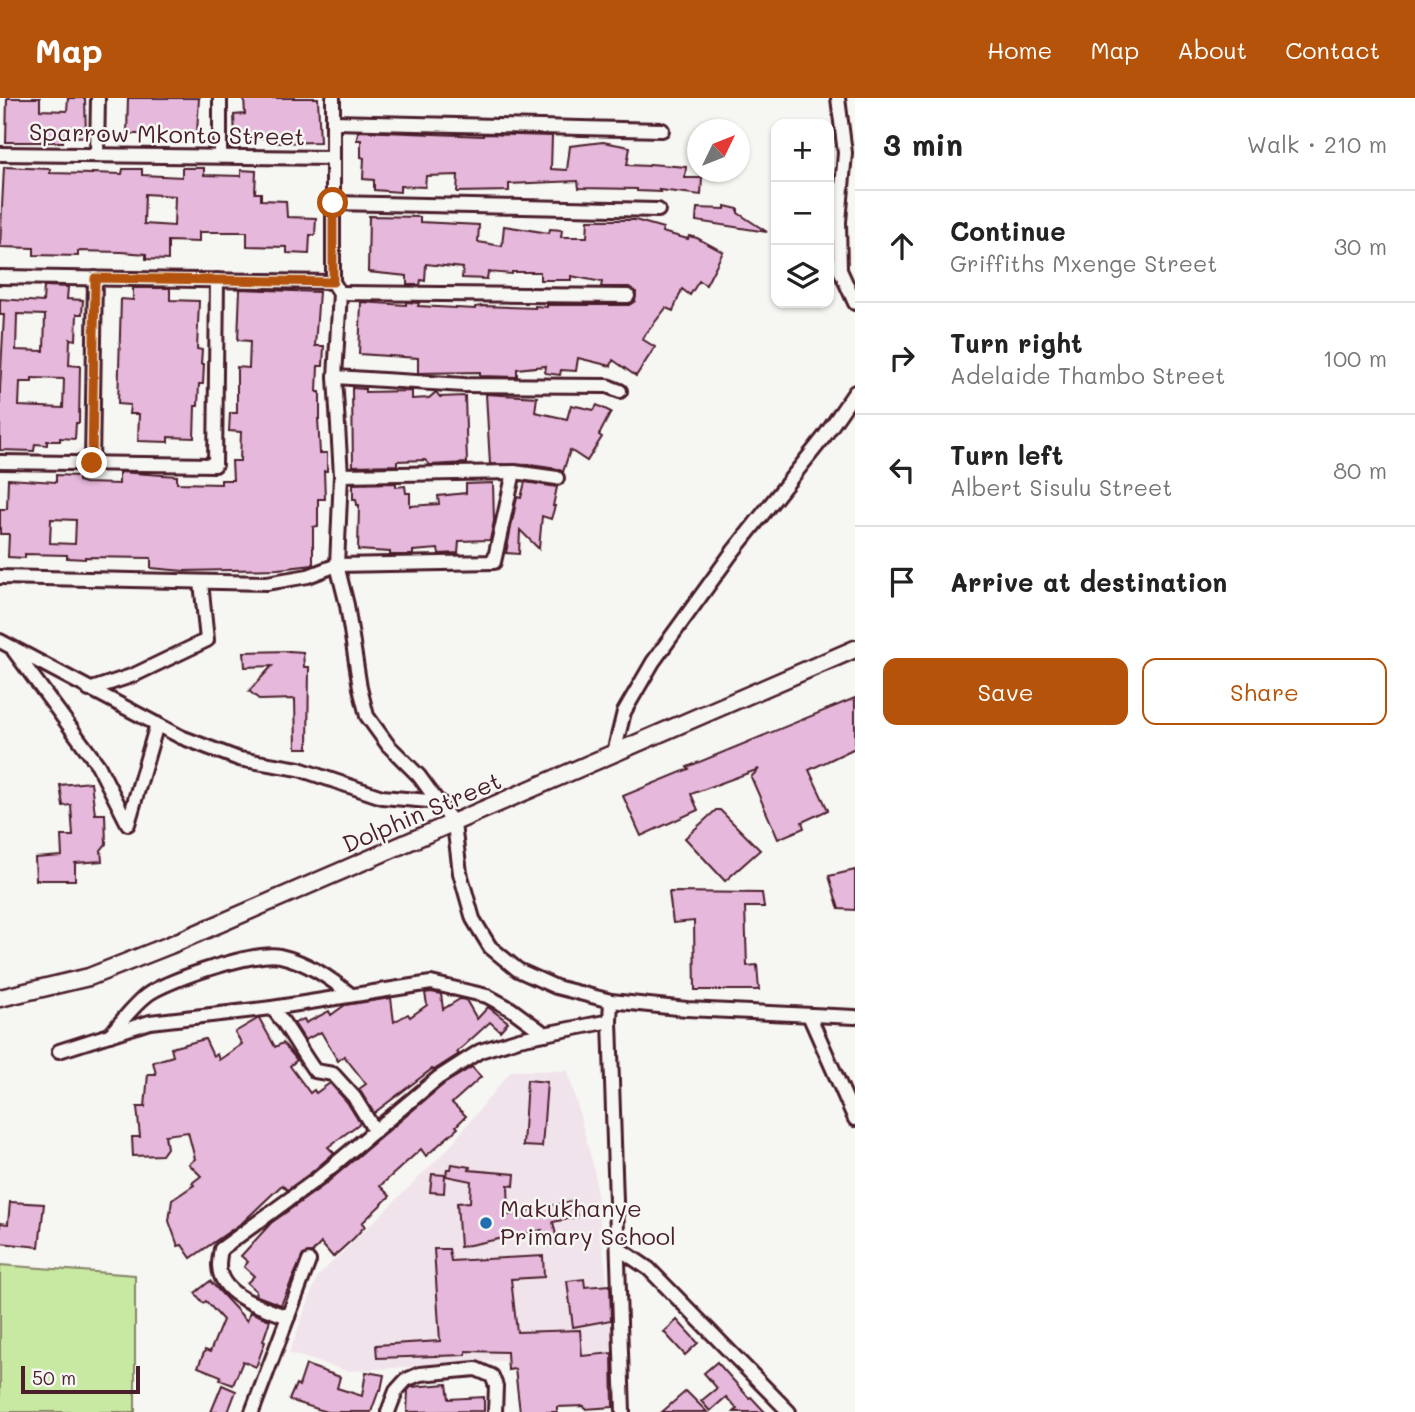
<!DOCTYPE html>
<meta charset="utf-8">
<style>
:root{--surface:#fff;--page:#f2f2f2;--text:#222;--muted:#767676;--line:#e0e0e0;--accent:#b45309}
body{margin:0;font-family:Mali,sans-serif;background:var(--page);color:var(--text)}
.controls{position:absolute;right:21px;top:21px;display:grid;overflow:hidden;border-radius:14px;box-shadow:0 2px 5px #0004}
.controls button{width:63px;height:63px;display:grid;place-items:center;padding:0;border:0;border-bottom:2px solid var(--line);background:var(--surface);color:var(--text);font:35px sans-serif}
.compass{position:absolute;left:687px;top:21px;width:63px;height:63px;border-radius:50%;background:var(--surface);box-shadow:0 2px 5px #0004;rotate:47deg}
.scale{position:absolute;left:21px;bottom:18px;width:119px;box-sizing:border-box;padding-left:7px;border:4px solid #4a1f2b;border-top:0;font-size:19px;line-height:24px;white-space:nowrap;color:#4a1f2b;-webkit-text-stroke:5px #f6f6f2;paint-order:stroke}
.stop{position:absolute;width:21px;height:21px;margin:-16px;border:5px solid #b45309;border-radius:50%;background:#fff}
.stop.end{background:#b45309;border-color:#fff;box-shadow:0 2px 7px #0008}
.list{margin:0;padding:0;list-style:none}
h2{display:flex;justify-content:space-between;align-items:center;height:91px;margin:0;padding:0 28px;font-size:30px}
h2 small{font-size:23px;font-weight:400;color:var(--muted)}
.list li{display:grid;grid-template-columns:46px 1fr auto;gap:21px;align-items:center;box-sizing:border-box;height:112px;padding:0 28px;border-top:2px solid var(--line)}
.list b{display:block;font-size:26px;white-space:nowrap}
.list p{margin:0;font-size:23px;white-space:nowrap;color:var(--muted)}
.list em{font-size:23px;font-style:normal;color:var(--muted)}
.actions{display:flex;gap:14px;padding:21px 28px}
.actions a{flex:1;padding:16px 0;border:2px solid var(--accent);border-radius:14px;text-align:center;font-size:24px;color:var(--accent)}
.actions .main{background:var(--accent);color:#fff}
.icon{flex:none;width:38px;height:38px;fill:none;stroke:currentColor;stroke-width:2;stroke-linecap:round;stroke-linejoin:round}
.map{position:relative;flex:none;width:855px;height:1314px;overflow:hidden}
header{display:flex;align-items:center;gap:42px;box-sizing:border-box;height:98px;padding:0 35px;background:var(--accent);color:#fff}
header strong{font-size:33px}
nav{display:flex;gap:38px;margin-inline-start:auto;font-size:24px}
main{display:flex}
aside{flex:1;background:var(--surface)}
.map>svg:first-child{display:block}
.built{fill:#f1e3eb}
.green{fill:#c7e9a2;stroke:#888466;stroke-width:2}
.building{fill:#e6b8db;stroke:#4a1f2b;stroke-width:2;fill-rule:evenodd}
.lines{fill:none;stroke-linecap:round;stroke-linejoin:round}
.minor-casing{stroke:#4a1f2b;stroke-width:18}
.tertiary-casing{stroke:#4a1f2b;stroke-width:21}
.minor{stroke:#f6f6f2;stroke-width:12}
.tertiary{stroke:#f6f6f2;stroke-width:16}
.route{stroke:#b45309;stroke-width:9}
.poi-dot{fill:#1f6fb2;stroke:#f6f6f2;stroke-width:2.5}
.labels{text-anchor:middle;stroke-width:5;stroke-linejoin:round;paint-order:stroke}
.street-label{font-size:24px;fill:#4a1f2b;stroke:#f6f6f2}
.poi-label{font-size:24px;fill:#4a1f2b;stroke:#f6f6f2;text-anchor:start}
</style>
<header>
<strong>Map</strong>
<nav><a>Home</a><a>Map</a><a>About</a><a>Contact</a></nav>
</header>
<main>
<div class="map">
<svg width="855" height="1314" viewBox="0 0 855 1314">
<rect width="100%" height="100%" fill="#f6f6f2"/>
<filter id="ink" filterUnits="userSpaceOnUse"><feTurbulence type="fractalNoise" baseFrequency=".0143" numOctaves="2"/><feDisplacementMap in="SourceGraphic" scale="14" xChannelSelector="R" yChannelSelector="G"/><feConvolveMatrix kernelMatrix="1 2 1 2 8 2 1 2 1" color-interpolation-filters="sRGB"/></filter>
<g filter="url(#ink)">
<polygon class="built" points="511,973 568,973 594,1071 615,1255 347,1273 289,1255 318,1178 445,1054"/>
<polygon class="green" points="0,1167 135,1177 135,1314 0,1314"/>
<g class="building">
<polygon points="7,0 40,0 40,12 67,13 68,0 85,0 86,39 63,38 63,44 6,44"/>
<polygon points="128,0 199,0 197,36 127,36"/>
<polygon points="244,0 318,0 320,44 269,45 269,40 235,40 234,17 245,16"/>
<polygon points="358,33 483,38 483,36 552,38 551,71 567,72 570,48 603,44 630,49 627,67 649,68 650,66 686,69 685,80 702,80 701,97 659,92 660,94 637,93 637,91 579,90 578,83 509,86 509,93 457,94 458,77 426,78 425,89 400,88 400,94 374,92 374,82 363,81 364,60 361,59 361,42 357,42"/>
<path d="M 4,69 L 50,71 L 50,75 L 92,76 L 92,75 L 122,76 L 123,71 L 142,71 L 142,77 L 182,79 L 182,70 L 204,70 L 204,77 L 241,78 L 241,72 L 256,73 L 255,95 L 261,95 L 261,102 L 286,103 L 287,119 L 316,120 L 315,137 L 310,137 L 309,156 L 287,155 L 287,149 L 247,148 L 247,134 L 199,134 L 199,144 L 168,143 L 168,162 L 146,161 L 146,156 L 121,154 L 78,153 L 78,158 L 34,157 L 34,150 L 0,149 ZM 145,96 L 175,98 L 174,128 L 144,126 Z"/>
<polygon points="725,108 738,111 738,115 767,134 696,123 697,110 725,111"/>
<polygon points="369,118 420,119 420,124 479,127 478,144 502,148 504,128 549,135 550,131 562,132 561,139 587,139 588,122 635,122 663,130 662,134 688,141 689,138 697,140 723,154 706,187 699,183 690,197 682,191 673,213 666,210 642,241 655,249 636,278 613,262 611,268 578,260 576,273 561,272 560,277 545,275 546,268 517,271 517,279 480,278 480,274 418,275 418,260 359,256 361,204 406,207 406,204 419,205 418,208 475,211 475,209 482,208 535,210 535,208 547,209 547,207 629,207 635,203 636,194 629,189 601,189 602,184 571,178 571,182 540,182 540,174 512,174 512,176 488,174 487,181 462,180 463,170 426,166 425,183 421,182 420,187 407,187 407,178 368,174"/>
<path d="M 44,188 L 68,189 L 67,201 L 83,202 L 82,216 L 77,216 L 76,242 L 70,241 L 69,267 L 80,268 L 79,325 L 76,325 L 75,341 L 60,340 L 60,343 L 47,343 L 47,347 L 35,346 L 34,353 L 0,352 L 0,291 L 4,217 L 0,217 L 0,201 L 43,204 ZM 17,216 L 45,217 L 44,253 L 16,252 ZM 32,280 L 64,281 L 63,310 L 19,308 L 20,284 L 32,284 Z"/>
<polygon points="133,190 170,190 170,202 199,203 197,251 202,252 201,266 204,266 203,286 199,286 198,308 195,308 194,340 168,339 168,344 138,343 139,316 129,316 130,307 118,306 121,201 133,202"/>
<path d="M 240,191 L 319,194 L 315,248 L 324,248 L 323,268 L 318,268 L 317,294 L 320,294 L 320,321 L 318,321 L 320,355 L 327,355 L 327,373 L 324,373 L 325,401 L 318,401 L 318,428 L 313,429 L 313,467 L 278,471 L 184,473 L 151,470 L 151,460 L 85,459 L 85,461 L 67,460 L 67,457 L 25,456 L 25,460 L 8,459 L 9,436 L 0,436 L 0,411 L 7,411 L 8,381 L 56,384 L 56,377 L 78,378 L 78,383 L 85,385 L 119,386 L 119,374 L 177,378 L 177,385 L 221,386 L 221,382 L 233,382 L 232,363 L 240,363 L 241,334 L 229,333 L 230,315 L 237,315 L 237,269 L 249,270 L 250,243 L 238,242 ZM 51,421 L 76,422 L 75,446 L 50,445 Z"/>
<polygon points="352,290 365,291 365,294 412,293 412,301 429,300 436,294 440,299 465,298 467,365 430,367 425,362 397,363 397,367 353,368"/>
<polygon points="486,296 537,299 535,314 567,321 571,307 594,312 597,307 611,314 599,337 602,339 587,363 570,352 563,374 558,371 530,367 490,366"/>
<polygon points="525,384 557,389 553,408 555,408 551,421 542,418 539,451 520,432 519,456 506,455 517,399 521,400"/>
<polygon points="396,385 396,389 405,388 406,395 410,395 410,408 439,406 438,398 466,395 466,386 493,385 494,423 490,442 459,443 458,455 439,456 438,451 413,453 413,457 390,457 390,454 358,452 359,407 357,407 356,401 353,401 353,386"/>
<polygon points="289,553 303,554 304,569 309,569 308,650 296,650 295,601 260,602 249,593 272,568 245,569 244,554"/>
<polygon points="855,600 855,650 809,672 828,712 802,724 804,730 778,741 751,679 759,671 691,696 698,712 641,738 623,698 689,671 687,669"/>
<polygon points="91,684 95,716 105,716 106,746 101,752 102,763 75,765 75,782 36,782 35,760 62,758 61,738 73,738 71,707 63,708 60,687"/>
<polygon points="716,712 720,712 760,752 725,783 685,740"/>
<polygon points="855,772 855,812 839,811 829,778"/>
<polygon points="669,794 762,795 764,809 745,809 747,868 757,867 759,892 695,892 694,823 673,825"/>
<polygon points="431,894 441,896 443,911 460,901 466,902 477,921 488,909 508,924 500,933 490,924 457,954 459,956 434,972 432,971 374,1015 359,991 366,986 344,958 338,963 321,934 305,942 294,925 304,921 306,925 329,913 331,917 345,907 391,900 394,924 408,916 410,919 427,907 425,895"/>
<polygon points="259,920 275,949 283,945 297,962 290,968 310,995 314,992 316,995 330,985 347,1004 360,1025 328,1049 334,1055 312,1074 287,1092 282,1087 243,1124 191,1160 182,1147 178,1148 169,1123 172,1102 194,1087 192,1085 201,1078 189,1066 195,1061 188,1034 165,1037 167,1050 162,1057 133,1058 132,1039 140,1039 137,1009 145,1009 148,976 156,976 153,964 173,958 171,950 205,941 213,958 217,956 219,962 242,946 235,934"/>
<polygon points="472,969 481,979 452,1005 466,1018 456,1028 458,1030 426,1058 421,1051 380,1088 390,1098 362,1125 365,1128 354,1140 333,1159 321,1145 312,1155 303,1157 281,1207 255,1197 256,1193 247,1185 254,1178 244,1169 248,1164 241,1158 271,1125 323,1088 444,986"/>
<polygon points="527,982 547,984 542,1049 523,1048"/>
<polygon points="452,1066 470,1069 469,1072 515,1076 514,1088 508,1087 509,1117 574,1103 577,1119 553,1124 558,1146 546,1148 542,1132 460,1149 457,1105 470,1104 471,1083 446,1078 447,1071 451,1071"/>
<polygon points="432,1076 445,1077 444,1095 430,1094"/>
<polygon points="10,1104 44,1106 39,1149 0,1145 0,1125 8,1126"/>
<polygon points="434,1151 449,1151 451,1163 543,1158 544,1179 511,1181 517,1234 580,1232 582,1258 612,1255 613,1309 585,1311 584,1308 557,1309 557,1314 520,1314 515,1271 508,1272 507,1254 466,1253 466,1257 377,1260 376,1247 440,1243"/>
<polygon points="584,1181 585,1189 610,1187 611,1222 573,1229 567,1183"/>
<polygon points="210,1183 247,1223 250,1214 270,1222 263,1243 265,1244 256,1269 243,1263 233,1287 220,1282 221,1278 198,1269 205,1252 210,1254 223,1222 206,1203 203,1205 195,1195"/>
<polygon points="677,1222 698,1245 685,1257 664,1234"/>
<polygon points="717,1264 749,1300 751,1299 765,1314 734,1314 737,1311 726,1299 710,1313 701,1303 717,1290 704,1275"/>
<polygon points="306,1267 340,1279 337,1290 362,1298 366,1274 384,1277 381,1292 379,1292 371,1314 327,1314 289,1302 296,1286 299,1288"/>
<polygon points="447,1286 449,1301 484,1299 484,1313 407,1314 408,1292 411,1289"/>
<polygon points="222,1287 236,1293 228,1314 211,1314"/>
<polygon points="686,1293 707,1314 662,1314"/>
</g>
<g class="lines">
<defs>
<g id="minor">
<polyline points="333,0 333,184 340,195 335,279 341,377 337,467 347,507 360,590 367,618 388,647 419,678 454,726 460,775 473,821 490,849 518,872 556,889 611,903 687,911 855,919"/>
<polyline points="838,0 845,55 839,124 840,172 855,205"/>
<polyline points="333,24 662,32"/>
<polyline points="0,56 333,60"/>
<polyline points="97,57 98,0"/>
<polyline points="220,58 220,0"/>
<polyline points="333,105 658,112"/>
<polyline points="0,179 333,184"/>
<polyline points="340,195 628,198"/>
<polyline points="335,279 464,287 607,288 620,293"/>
<polyline points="0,364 215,367 217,182"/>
<polyline points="92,365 95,180"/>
<polyline points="341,377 514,374 557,380"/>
<polyline points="0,479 267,485 308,478 337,467 494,464 514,374"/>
<polyline points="0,543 181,639 239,661 299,671 382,699 440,704"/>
<polyline points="14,553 98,667 128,726 157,626"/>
<polyline points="89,592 134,577 207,542 201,484"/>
<polyline points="614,655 624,614 653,564 731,456 824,339 855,294"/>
<polyline points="611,903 610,923 623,1314"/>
<path d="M 272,910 C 289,929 300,953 315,973 L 333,976 L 354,999 L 375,1033"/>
<polyline points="809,917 855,1021"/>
<path d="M 110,937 C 121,924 133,908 147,897 C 166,882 258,852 280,858 C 307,864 330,880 351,897"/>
<polyline points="59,953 150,924 272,910 431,885 487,898 511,911 545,936"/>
<polyline points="618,1150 649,1171 789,1314"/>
<path d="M 288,1219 C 265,1210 220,1199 219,1168 C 219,1163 220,1156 221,1151 L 317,1081 L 438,980 L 480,953 L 519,941 L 610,923"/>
<polyline points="252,1314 309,1163"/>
<polyline points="388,1314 396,1293 406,1282 420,1276 476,1271 492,1278 496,1288 495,1314"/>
</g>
<polyline id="tertiary" points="0,900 89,879 170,847 855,551"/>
</defs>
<use href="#minor" class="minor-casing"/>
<use href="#tertiary" class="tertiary-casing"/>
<use href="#minor" class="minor"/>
<use href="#tertiary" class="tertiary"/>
</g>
</g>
<g class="lines" filter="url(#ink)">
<polyline class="route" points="92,365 95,180 333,184 333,105"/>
</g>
<circle class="poi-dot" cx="486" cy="1125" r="7"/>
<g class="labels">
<g class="street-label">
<text transform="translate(167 37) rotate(1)" y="8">Sparrow Mkonto Street</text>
<text transform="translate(422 715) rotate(-23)" y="8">Dolphin Street</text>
</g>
<g class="poi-label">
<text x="500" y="1119">Makukhanye<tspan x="500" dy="28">Primary School</tspan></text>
</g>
</g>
</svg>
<div class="controls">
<button>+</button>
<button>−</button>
<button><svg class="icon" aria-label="layers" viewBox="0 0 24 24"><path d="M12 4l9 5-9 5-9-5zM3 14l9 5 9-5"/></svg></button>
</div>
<svg class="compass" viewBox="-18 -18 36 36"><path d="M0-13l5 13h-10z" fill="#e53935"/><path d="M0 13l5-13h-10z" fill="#767676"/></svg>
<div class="scale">50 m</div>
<div class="stop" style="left:333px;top:105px"></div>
<div class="stop end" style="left:92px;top:365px"></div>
</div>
<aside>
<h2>3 min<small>Walk · 210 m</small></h2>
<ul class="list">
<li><svg class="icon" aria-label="ahead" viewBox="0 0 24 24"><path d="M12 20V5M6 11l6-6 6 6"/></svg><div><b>Continue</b><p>Griffiths Mxenge Street</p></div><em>30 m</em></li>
<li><svg class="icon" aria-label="right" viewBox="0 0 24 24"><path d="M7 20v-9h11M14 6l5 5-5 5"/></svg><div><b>Turn right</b><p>Adelaide Thambo Street</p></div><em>100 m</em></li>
<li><svg class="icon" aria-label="left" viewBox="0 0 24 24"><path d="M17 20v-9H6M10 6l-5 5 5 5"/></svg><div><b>Turn left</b><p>Albert Sisulu Street</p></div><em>80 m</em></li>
<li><svg class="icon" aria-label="arrive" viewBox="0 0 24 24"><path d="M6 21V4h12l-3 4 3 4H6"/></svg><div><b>Arrive at destination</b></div></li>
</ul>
<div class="actions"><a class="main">Save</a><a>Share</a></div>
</aside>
</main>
